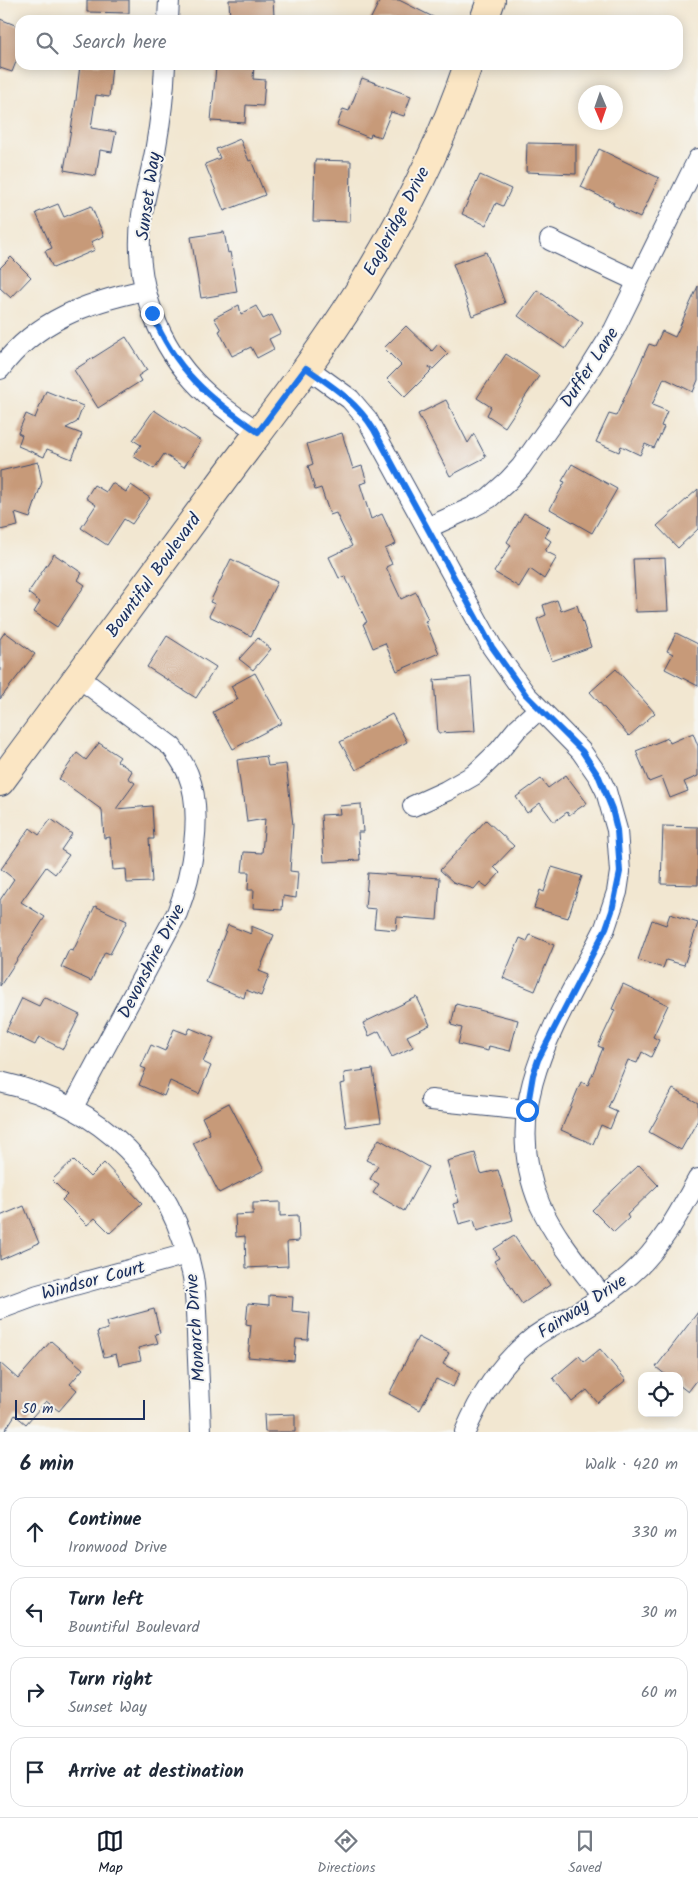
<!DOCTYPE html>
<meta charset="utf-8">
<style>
:root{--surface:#fff;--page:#f2f2f3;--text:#1f2937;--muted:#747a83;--line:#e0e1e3;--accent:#111827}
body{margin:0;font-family:Kalam,sans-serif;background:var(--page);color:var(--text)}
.controls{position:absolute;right:15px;bottom:15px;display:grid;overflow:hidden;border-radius:10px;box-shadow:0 2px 12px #0003}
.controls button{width:45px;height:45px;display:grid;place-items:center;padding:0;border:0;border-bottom:1px solid var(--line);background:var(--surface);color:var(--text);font:25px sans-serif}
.compass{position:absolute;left:578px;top:85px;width:45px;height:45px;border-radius:50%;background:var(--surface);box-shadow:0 2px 12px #0003;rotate:178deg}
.scale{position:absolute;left:15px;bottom:12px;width:130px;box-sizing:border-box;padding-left:5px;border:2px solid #1b2f5e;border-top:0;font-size:14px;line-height:18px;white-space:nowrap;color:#1b2f5e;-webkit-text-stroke:4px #f6f6f2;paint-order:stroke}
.stop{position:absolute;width:15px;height:15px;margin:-11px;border:4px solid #1a73e8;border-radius:50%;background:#fff}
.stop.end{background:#1a73e8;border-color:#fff;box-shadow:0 1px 5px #0008}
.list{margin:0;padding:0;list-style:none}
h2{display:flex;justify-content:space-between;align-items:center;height:65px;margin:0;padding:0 20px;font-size:21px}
h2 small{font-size:16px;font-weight:400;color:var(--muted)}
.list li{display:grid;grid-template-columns:32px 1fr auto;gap:15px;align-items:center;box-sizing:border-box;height:70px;margin:0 10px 10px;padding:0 10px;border:1px solid var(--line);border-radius:15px}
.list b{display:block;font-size:19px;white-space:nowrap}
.list p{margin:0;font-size:16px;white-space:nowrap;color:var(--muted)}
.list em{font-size:16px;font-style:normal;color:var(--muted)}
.icon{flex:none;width:28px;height:28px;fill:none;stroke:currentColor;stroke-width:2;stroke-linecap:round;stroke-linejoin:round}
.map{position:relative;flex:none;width:698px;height:1432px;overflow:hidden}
.search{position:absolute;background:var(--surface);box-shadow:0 2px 12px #0003;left:15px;right:15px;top:15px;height:55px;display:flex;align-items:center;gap:12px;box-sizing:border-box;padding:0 18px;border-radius:15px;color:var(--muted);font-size:19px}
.sheet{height:385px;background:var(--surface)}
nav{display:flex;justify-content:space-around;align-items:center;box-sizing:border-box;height:70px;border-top:1px solid var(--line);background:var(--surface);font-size:14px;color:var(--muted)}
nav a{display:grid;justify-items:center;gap:2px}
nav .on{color:var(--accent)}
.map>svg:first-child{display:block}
.building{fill:#c79a79}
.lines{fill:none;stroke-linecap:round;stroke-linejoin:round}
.street-casing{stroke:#3b4b6f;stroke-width:22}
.secondary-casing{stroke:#3b4b6f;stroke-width:30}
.street{stroke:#fff;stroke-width:20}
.secondary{stroke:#fbe6c4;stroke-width:28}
.route{stroke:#1a73e8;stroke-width:6}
.labels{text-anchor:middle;stroke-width:4;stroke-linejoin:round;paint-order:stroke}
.street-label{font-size:18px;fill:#1b2f5e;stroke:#f6f6f2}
</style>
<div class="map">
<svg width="698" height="1432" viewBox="0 0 698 1432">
<rect width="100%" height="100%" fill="#f6f6f2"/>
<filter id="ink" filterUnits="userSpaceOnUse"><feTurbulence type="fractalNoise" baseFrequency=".02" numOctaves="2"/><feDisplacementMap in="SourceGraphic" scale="10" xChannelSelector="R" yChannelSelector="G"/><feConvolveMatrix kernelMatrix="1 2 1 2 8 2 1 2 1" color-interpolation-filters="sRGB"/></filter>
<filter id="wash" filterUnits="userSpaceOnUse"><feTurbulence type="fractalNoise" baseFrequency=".0096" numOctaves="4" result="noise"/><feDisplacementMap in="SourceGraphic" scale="20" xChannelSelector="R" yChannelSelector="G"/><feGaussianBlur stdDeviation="1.12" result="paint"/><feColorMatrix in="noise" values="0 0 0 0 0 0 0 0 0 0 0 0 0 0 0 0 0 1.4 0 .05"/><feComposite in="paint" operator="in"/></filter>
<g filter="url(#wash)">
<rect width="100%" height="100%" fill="#f2e7d1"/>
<g id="blocks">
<g class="building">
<polygon points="87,0 129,0 129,13 87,12"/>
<polygon points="229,0 273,0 274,16 264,16 264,20 230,20"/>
<polygon points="380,0 399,0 439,20 370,20"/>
<polygon points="0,19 20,27 20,52 12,72 0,68"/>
<polygon points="80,65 112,65 109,97 96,95 91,128 116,132 112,152 100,150 96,176 64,170 76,100"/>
<polygon points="228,65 254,65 253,79 265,80 263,106 246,105 245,123 211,121 216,67 228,68"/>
<polygon points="362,78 411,96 404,116 391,112 381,137 371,134 370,138 337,125 343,109 349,111"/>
<polygon points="240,139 249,161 251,160 265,195 224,211 205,164 220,158 216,149"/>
<polygon points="527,143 576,144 576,174 526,172"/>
<polygon points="599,149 659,178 640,218 613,205 614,203 581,187"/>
<polygon points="315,160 351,161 350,222 313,221"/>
<polygon points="480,175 511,189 503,206 496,203 486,225 462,214"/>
<polygon points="58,204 64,217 91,206 104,236 91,242 95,250 53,268 45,251 52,248 36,213"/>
<polygon points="224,232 228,253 230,252 237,292 201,298 191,237"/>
<polygon points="486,252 505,303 472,316 453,264"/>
<polygon points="11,257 31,277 11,298 0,288 0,268"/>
<polygon points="698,286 698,380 693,392 664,378 652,405 667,411 661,426 664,427 654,448 645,444 640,455 621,446 619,452 596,442 609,414 616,416 649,344 655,346 662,331 675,337"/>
<polygon points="537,290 583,323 565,349 518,316"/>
<polygon points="239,305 241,314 256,306 263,319 272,315 281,333 269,339 274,349 257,358 251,347 232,356 219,331 221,330 214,318"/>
<polygon points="406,326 432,351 438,344 448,354 433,369 429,367 431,371 405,397 387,379 401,365 384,348"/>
<polygon points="126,337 147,370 138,376 141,381 98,408 74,370"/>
<polygon points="506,354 539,376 505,427 487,415 491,407 477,398"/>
<polygon points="46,391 83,406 77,422 66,428 82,434 72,459 47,449 44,457 18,446 22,435 18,433 26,414 35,418"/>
<polygon points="446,400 468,443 474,434 486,457 450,476 418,414"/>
<polygon points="154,410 201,441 184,467 164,454 154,469 133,456 141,445 133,440"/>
<polygon points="342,433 353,469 362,466 367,482 360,484 371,519 382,514 396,544 385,549 392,564 386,567 401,599 416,592 428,620 425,621 439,653 397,671 385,643 373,648 363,624 367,622 345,576 339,578 329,557 352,546 336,513 330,515 321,488 315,490 308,466 313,464 307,444"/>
<polygon points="38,462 42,482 30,518 15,513 18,526 0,530 0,471"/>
<polygon points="572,464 617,489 592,533 550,509 565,482 562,481"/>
<polygon points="112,483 126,492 131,485 150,498 132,524 124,519 107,545 81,528 96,505 86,498 94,485 106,492"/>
<polygon points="698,489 698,529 678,548 657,526"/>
<polygon points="524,513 550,528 545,537 551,541 545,551 557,557 544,579 530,569 519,587 494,572 511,545 507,542"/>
<polygon points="54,554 82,573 78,580 85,585 57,627 34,612 40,602 28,593"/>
<polygon points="665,558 668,611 636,612 633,559"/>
<polygon points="231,559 277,582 251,636 209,616 215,604 210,602"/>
<polygon points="557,600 561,611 577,605 591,647 552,661 537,619 546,615 543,605"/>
<polygon points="5,632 35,654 0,699 0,639"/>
<polygon points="676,633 698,644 698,686 665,669 673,654 667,651"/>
<polygon points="167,636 216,667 196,698 147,667"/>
<polygon points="258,638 271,649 253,670 239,659"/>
<polygon points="616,669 655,713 629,736 590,692"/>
<polygon points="255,673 282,723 233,749 213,712 238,699 231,686"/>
<polygon points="471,677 475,731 438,733 434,680"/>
<polygon points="392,714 407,742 356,770 340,742"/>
<polygon points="693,733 698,746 698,776 684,782 688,791 670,798 662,777 649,782 636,751 668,738 670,743"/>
<polygon points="99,743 120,757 117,761 132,771 128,778 135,783 116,809 152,806 154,839 149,839 152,882 127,883 126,869 113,870 110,837 104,838 102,810 59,779 77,753 86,760"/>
<polygon points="266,756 268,766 286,764 293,825 290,871 298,872 296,898 283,896 282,910 253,908 254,890 248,890 249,872 242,872 244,852 262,853 265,819 247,822 244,797 242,797 237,760"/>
<polygon points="566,775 587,803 569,815 567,812 554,822 540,803 527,813 516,797 541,779 548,788"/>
<polygon points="361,804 363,832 358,832 360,860 324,862 321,815 340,814 339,806"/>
<polygon points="51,819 72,834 61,850 69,855 55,874 46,867 21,902 45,917 0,986 0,900 14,879 1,869 30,828 39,835"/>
<polygon points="486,820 514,846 494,867 500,873 487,887 480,882 474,889 453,882 440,870"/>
<polygon points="663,826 698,827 698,885 661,884"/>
<polygon points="552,867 582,876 568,918 534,908 540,890 544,892"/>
<polygon points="368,873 440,878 437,920 397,917 396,930 374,928 376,909 365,908"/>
<polygon points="95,906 127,921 110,954 105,952 91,981 61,967 69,950 73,951"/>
<polygon points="670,914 698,923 684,965 666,960 663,968 638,960 652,920 666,925"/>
<polygon points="228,925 251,934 251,926 274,935 259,971 269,975 261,996 246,990 244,998 206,982"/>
<polygon points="530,935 554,945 535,991 503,978 520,938 527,941"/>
<polygon points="623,984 668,1005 653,1037 659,1040 651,1057 642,1052 637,1063 628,1060 608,1108 617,1112 610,1129 601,1125 593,1144 561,1130 581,1082 588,1085 603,1048 598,1046 615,1010 612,1009"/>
<polygon points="44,997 80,1015 63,1049 39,1037 35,1045 6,1031 22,998 39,1006"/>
<polygon points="417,997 430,1025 407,1036 413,1047 392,1057 379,1031 369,1036 363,1023"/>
<polygon points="456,1004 518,1020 510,1051 489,1046 488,1051 458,1044 462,1028 451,1025"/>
<polygon points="190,1028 214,1038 203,1062 211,1066 199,1094 170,1081 164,1096 139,1085 146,1069 141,1067 151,1045 165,1051 174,1029 187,1034"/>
<polygon points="373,1069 381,1122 346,1127 340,1084 345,1083 344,1073"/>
<polygon points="673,1089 698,1103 698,1120 681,1150 649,1132"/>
<polygon points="229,1103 264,1170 219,1193 193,1143 210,1134 202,1117"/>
<polygon points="379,1139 428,1167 404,1211 373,1193 379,1184 370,1179 378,1166 366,1160"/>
<polygon points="475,1153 481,1174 498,1170 513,1220 477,1231 474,1220 459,1224 453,1204 459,1202 447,1161"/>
<polygon points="73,1160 90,1177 104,1163 142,1203 110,1233 95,1218 87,1225 62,1200 67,1195 52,1180"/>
<polygon points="639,1165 658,1185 627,1215 629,1218 614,1232 592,1210"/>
<polygon points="280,1202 280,1216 298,1215 299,1241 287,1242 288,1266 246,1268 245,1236 236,1237 235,1215 253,1214 253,1203"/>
<polygon points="24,1206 39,1243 0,1260 0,1216"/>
<polygon points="514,1236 531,1261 533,1260 550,1285 522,1304 494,1261 499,1258 494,1249"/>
<polygon points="269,1295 293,1297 292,1311 310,1313 308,1340 296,1339 294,1361 248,1357 251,1325 246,1324 248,1303 269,1305"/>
<polygon points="154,1309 160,1333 155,1334 158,1343 138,1348 141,1360 119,1365 116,1354 104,1357 97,1332 108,1329 106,1322"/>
<polygon points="698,1312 698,1379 688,1392 679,1385 679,1376 667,1376 656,1367"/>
<polygon points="418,1337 449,1353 443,1364 460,1373 453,1387 436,1379 420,1410 389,1394"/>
<polygon points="51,1341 83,1369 70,1384 77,1390 59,1411 46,1401 26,1424 15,1415 4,1432 0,1432 0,1363 18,1379"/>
<polygon points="600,1349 626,1380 598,1403 587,1390 572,1402 553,1378 579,1356 584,1362"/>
<polygon points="295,1414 295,1432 265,1432 264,1415"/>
</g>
</g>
</g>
<g filter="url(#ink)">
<use href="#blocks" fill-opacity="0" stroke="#3b4b6f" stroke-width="1"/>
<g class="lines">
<defs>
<g id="street">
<polyline points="168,20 169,0"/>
<path d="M 165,65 C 164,94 160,124 155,152 C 151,173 145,194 142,215 C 133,274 153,336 193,380 C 212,401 236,417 258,432"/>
<polyline points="550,240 637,281"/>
<path d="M 306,367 L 350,399 L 367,419 L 492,647 L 526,695 L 581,751 L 599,777 L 606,791 L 617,830 L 620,872 L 617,892 L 605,928 C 561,1016 496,1102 540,1205 C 555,1238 580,1267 602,1296"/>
<path d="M 0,369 C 36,320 88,302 145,290"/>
<polyline points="427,528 471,508 489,498 508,481 521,467 586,375 614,330 698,159"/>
<polyline points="413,806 446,791 474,775 499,751 517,729 539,709"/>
<path d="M 0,1082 C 103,1105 172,1173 193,1277 C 196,1295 196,1315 197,1333 C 198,1366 200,1399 201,1432"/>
<polyline points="431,1100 527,1110"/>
<path d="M 73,1107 L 177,913 C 192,875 204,813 188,774 C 184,764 178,756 172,747 L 78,677"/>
<polyline points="0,1309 38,1295 187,1254"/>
<path d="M 465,1432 C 479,1399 500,1365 528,1342 C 543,1328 563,1321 580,1311 C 597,1301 615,1288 630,1275 C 660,1249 679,1214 698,1179"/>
</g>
<g id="secondary">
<polyline points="484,20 491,0"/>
<path d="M 0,782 C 74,683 147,583 221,483 C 267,421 316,359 357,294 C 402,222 441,145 468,65"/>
</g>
</defs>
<use href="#street" class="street-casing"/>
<use href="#secondary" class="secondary-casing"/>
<use href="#street" class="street"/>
<use href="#secondary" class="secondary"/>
</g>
</g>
<g class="lines" filter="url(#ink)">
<path class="route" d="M 152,313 C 174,369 210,399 258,432 L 306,368 C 332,386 357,402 374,430 L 492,647 L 526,695 L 582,751 L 599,777 L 612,809 L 617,830 L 620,872 L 612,911 L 606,928 L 538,1060 L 533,1075 L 527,1110"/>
</g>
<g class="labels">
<g class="street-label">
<text transform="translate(148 196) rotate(-82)" y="6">Sunset Way</text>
<text transform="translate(396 221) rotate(-62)" y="6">Eagleridge Drive</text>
<text transform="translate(589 367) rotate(-57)" y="6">Duffer Lane</text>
<text transform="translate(153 575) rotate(-54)" y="6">Bountiful Boulevard</text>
<text transform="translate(151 961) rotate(-63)" y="6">Devonshire Drive</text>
<text transform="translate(93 1280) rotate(-15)" y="6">Windsor Court</text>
<text transform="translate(582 1306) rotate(-33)" y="6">Fairway Drive</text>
<text transform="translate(195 1328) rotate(-94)" y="6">Monarch Drive</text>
</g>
</g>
</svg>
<div class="controls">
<button><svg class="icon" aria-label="locate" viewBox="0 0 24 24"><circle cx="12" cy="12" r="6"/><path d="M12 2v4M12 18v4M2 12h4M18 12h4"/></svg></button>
</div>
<svg class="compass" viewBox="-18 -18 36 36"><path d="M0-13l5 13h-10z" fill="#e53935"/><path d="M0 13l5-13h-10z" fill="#747a83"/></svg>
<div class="scale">50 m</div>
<div class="stop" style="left:527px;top:1110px"></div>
<div class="stop end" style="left:152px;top:313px"></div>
<div class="search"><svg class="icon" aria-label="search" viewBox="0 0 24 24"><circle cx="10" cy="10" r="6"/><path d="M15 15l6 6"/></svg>Search here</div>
</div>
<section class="sheet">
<h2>6 min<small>Walk · 420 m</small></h2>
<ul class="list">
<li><svg class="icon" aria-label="ahead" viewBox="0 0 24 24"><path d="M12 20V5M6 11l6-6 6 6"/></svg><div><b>Continue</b><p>Ironwood Drive</p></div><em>330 m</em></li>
<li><svg class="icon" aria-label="left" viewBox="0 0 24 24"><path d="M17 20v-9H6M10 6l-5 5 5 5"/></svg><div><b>Turn left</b><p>Bountiful Boulevard</p></div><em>30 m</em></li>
<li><svg class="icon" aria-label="right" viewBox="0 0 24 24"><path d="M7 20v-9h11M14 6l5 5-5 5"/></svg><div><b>Turn right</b><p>Sunset Way</p></div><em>60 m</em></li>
<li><svg class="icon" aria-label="arrive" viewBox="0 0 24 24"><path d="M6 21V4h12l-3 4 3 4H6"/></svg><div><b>Arrive at destination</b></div></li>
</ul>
</section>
<nav>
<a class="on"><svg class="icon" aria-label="map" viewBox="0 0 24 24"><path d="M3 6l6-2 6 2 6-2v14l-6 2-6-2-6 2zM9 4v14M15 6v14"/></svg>Map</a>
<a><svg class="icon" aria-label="directions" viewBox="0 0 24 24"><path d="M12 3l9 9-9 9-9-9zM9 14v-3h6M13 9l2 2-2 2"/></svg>Directions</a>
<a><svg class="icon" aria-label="saved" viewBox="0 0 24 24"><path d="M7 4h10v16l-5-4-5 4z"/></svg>Saved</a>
</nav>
